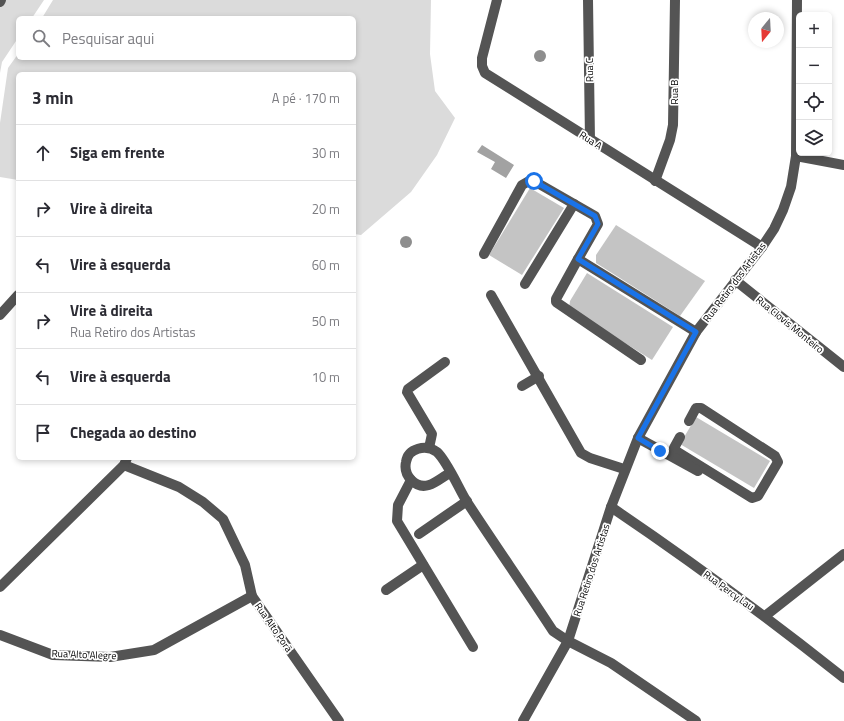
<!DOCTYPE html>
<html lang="pt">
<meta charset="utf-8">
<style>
:root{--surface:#fff;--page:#f7f7f7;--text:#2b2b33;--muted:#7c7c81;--line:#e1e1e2}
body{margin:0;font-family:"Titillium Web",sans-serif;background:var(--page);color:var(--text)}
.controls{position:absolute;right:12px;top:12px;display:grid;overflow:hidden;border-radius:6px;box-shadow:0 2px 6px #0003}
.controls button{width:36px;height:36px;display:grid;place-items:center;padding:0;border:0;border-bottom:1px solid var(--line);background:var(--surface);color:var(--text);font:20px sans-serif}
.compass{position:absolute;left:748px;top:12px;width:36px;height:36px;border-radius:50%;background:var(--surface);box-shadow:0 2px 6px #0003;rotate:198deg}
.stop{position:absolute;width:12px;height:12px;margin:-9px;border:3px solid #1a73e8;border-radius:50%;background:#fff}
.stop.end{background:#1a73e8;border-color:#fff;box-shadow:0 1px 4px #0008}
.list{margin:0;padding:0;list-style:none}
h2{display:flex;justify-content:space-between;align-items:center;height:52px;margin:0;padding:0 16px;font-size:17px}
h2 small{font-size:13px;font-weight:400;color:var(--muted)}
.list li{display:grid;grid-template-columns:26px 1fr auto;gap:12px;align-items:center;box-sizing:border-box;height:56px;padding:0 16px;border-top:1px solid var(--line)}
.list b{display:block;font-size:15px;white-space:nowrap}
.list p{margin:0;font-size:13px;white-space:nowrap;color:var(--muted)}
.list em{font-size:13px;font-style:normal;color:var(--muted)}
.icon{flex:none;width:22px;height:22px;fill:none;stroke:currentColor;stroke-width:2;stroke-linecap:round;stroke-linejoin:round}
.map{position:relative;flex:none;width:844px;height:721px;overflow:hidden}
.search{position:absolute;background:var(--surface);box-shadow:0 2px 6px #0003;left:16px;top:16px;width:340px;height:44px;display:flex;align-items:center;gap:10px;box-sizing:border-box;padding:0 14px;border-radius:6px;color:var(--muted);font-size:15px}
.panel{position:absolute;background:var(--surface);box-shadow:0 2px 6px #0003;left:16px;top:72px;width:340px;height:388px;border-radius:6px}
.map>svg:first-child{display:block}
.green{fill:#dbdbdb}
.water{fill:#a2a2a2}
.building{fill:#c4c4c4}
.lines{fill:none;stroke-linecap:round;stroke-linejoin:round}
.minor{stroke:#545454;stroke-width:10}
.tree{fill:#8e8e8e}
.route{stroke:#1a73e8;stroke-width:5}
.labels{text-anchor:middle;stroke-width:3.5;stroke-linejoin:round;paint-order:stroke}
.street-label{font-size:10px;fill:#000;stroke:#fff}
</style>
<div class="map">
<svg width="844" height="721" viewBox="0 0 844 721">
<rect width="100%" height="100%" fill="#fff"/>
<g class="green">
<polygon points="0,0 44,0 32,18 18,18 18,38 2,62 0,73"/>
<polygon points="53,0 431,0 430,54 435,91 455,118 437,155 411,192 361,235 354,234 354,74 18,74 18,180 0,177 0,123 8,68 18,54 18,58 354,58 354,18 42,18"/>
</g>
<polygon class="water" points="482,145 514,165 506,178 491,169 495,162 477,152"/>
<g class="building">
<polygon points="530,188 564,208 522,275 489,255"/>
<polygon points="616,225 705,281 680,316 596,263 596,255"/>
<polygon points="587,273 673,327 652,360 569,308 570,301"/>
<polygon points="696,417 770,461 754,488 680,444"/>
</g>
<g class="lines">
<g class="minor">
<polyline points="497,0 482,58 482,66 485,73 762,247"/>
<polyline points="588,0 590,140"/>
<polyline points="0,2 1,0"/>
<polyline points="796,156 844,165"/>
<polyline points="655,181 670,140 673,125 675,0"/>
<polyline points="484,254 522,185 529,181 534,181 595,216 598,224 578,259"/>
<polyline points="735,280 844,367"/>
<polyline points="525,284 574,204"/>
<polyline points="491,295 581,453 590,458 624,469"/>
<polyline points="0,315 18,295"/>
<polyline points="641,360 556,302 556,299 578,259 696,332"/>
<polyline points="522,386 539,376"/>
<polyline points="680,437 674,448 676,451 752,498 758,496 778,462 775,456 701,408 696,408 689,421"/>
<polyline points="638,438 698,471"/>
<polyline points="429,448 432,434 407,392 408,389 445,362"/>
<polyline points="124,465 179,487 203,502 223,519 245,565 252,596 339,721"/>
<path d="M 450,473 C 444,476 436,483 429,485 C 416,489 403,476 406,462 C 408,448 426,444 437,452 C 447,461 459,489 467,502 C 495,545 525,588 553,631 L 568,641 L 611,663 L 696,721"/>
<polyline points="411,480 398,505 397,521 473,647"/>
<path d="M 611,507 C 691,561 768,618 844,678"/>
<polyline points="419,534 467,501"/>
<polyline points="0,587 124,465 127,458"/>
<polyline points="386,590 423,565"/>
<polyline points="765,616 844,554"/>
<polyline points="0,635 53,655 110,657 154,650 252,596"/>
<polyline points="523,721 568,641 611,507 638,438 696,332 762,247 774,229 783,210 791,187 796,156 797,0"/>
</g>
</g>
<g class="tree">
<circle cx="540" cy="56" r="6"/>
<circle cx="406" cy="242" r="6"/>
</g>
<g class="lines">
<polyline class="route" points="534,181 595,216 598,224 578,259 696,332 638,438 660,451"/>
</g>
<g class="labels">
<g class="street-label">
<text transform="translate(589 70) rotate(-91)" y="4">Rua C</text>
<text transform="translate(674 92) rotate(-90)" y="4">Rua B</text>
<text transform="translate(591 140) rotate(32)" y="4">Rua A</text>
<text transform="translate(734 282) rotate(-53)" y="4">Rua Retiro dos Artistas</text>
<text transform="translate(790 324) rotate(39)" y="4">Rua Clovis Monteiro</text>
<text transform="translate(591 570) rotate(-72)" y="4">Rua Retiro dos Artistas</text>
<text transform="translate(729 590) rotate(36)" y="4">Rua Percy Lau</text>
<text transform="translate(274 627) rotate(55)" y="4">Rua Alto Porã</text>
<text transform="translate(84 654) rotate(2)" y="4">Rua Alto Alegre</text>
</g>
</g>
</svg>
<div class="controls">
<button>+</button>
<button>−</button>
<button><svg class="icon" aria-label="locate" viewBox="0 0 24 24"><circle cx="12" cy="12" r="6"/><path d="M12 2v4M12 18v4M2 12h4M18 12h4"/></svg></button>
<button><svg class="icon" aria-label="layers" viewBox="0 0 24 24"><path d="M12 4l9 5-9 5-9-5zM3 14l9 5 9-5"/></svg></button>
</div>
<svg class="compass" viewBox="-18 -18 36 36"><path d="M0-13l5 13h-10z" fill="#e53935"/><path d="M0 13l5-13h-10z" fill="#7c7c81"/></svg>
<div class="stop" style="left:534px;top:181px"></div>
<div class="stop end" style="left:660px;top:451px"></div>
<div class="search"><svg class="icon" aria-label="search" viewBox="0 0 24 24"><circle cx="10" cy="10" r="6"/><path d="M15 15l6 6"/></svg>Pesquisar aqui</div>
<section class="panel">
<h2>3 min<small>A pé · 170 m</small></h2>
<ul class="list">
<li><svg class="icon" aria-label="ahead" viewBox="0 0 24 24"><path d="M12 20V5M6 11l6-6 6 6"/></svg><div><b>Siga em frente</b></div><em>30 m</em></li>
<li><svg class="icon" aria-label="right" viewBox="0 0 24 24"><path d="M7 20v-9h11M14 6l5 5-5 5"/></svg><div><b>Vire à direita</b></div><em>20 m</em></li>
<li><svg class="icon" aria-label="left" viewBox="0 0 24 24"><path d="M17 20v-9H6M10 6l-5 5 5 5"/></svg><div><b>Vire à esquerda</b></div><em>60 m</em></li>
<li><svg class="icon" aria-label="right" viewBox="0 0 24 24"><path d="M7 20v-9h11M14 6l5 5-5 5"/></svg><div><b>Vire à direita</b><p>Rua Retiro dos Artistas</p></div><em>50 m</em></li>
<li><svg class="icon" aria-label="left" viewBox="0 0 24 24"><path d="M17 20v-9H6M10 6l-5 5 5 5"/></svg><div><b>Vire à esquerda</b></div><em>10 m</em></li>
<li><svg class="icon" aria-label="arrive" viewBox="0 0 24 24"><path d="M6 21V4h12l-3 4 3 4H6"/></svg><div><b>Chegada ao destino</b></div></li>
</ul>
</section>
</div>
